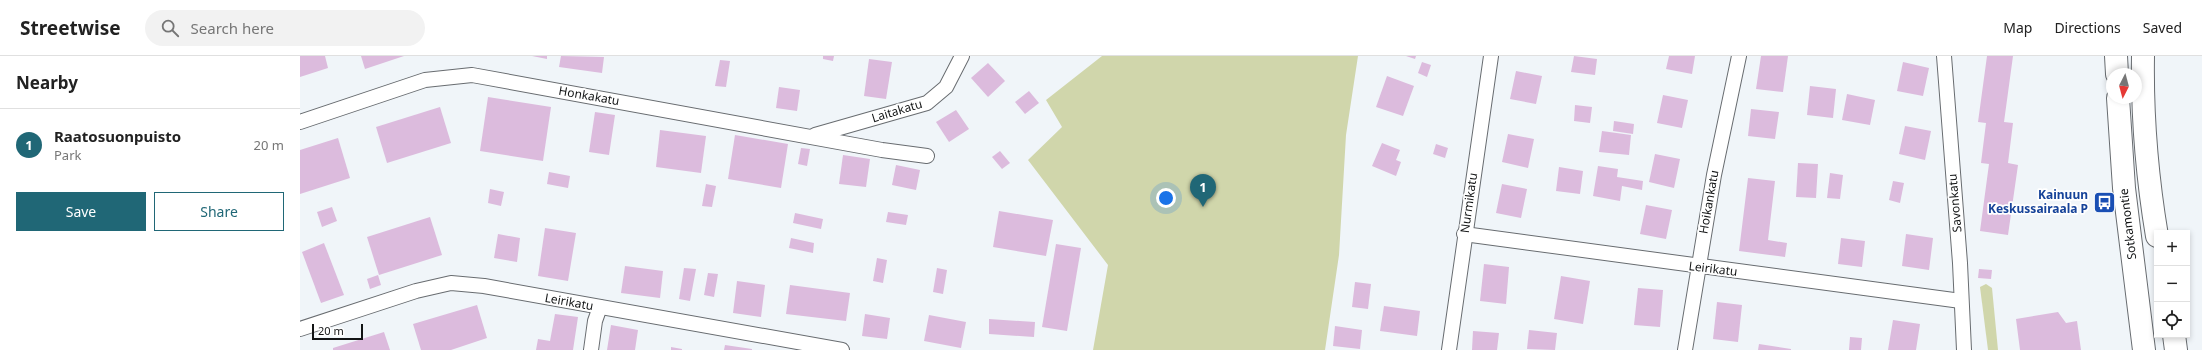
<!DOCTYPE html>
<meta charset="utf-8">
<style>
:root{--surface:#fff;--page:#f2f2f2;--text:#222;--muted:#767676;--line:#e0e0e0;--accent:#206776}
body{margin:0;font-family:"Noto Sans",sans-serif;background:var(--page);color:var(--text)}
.controls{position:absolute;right:12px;bottom:12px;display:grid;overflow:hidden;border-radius:0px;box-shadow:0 2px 6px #0003}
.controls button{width:36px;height:36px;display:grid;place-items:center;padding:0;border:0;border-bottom:1px solid var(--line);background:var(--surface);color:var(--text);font:20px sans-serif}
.compass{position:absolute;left:1806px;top:12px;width:36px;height:36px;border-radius:50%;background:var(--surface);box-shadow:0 2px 6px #0003;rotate:186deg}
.scale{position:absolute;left:12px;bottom:10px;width:51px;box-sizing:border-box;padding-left:4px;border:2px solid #121415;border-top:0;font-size:11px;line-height:14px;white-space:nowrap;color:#121415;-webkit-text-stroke:3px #fff;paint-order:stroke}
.you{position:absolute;left:866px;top:142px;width:14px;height:14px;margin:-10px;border:3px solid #fff;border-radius:50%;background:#1a73e8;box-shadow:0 0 0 6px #1a73e833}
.badge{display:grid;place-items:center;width:26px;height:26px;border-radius:50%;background:var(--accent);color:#fff;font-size:13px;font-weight:700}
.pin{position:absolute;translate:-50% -33px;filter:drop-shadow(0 1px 2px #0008)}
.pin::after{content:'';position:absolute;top:21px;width:14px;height:12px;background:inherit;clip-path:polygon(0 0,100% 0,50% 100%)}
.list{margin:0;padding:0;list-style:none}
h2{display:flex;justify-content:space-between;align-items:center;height:52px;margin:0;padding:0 16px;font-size:17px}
h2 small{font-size:13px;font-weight:400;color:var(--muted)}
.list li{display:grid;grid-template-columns:26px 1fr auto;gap:12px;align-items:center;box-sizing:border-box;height:72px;padding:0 16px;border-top:1px solid var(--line)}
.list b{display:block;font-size:15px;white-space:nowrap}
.list p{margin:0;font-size:13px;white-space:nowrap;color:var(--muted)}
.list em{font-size:13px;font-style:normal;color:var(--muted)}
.actions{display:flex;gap:8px;padding:12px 16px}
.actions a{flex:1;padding:9px 0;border:1px solid var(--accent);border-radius:0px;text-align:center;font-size:14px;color:var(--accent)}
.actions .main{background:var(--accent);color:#fff}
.icon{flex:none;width:22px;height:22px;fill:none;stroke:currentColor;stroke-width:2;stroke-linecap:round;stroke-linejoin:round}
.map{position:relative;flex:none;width:1902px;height:294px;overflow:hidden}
header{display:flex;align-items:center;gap:24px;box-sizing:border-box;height:56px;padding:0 20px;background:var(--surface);border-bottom:1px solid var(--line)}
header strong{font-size:19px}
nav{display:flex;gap:22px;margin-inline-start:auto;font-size:14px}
.search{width:280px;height:36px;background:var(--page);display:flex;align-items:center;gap:10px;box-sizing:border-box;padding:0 14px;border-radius:22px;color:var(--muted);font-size:15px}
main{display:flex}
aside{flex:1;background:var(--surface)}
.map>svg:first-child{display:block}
.green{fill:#d0d6ab}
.building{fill:#dcbbdd}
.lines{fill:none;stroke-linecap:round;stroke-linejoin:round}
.street-casing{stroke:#686c70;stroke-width:16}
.highway-casing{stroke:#686c70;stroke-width:24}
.street{stroke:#fff;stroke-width:14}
.highway{stroke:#fff;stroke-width:22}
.labels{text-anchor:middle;stroke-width:3.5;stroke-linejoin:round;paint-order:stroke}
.street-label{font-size:12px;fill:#121415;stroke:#fff}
.transit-label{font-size:12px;font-weight:bold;fill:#164399;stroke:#fff;text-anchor:end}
</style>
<header>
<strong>Streetwise</strong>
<div class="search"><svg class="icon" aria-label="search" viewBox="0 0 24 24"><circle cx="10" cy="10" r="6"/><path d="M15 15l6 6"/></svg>Search here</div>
<nav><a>Map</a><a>Directions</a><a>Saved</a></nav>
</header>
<main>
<aside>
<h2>Nearby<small></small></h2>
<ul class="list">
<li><span class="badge">1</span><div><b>Raatosuonpuisto</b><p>Park</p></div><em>20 m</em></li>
</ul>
<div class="actions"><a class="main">Save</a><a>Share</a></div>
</aside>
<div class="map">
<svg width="1902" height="294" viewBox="0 0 1902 294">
<rect width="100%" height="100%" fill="#f0f5f9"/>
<g class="green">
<polygon points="802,0 1058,0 1046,79 1039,199 1025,294 793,294 808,209 728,104 762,71 746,44"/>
<polygon points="1686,228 1692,232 1698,294 1688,294 1680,231"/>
</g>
<g class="building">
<polygon points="0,0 25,0 28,12 0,21"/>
<polygon points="61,0 104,0 65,13"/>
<polygon points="232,0 247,0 247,3"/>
<polygon points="261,0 304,1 302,17 259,11"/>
<polygon points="523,0 534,0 533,5 523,3"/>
<polygon points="1106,0 1116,0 1115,3"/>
<polygon points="1274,0 1297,3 1295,19 1271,16"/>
<polygon points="1369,0 1395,0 1392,18 1366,13"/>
<polygon points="1461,0 1488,0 1483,36 1456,33"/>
<polygon points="1687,0 1713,0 1704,66 1713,67 1708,107 1718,109 1708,179 1680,175 1689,108 1681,107 1686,67 1678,66"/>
<polygon points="569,3 592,6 586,43 564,40"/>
<polygon points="420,4 430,5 426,31 415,30"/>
<polygon points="1122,6 1131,9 1127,21 1118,17"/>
<polygon points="1603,6 1629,12 1623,40 1597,35"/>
<polygon points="688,7 705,25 688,41 671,22"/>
<polygon points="1216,15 1242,20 1236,48 1210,43"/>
<polygon points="1087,20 1114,30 1103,60 1076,51"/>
<polygon points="1510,30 1536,33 1533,62 1507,59"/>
<polygon points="479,31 500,34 497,55 476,52"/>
<polygon points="729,35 739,47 725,58 715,46"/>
<polygon points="1547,38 1575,44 1570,69 1542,64"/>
<polygon points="1363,39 1388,44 1382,72 1357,67"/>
<polygon points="188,41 251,51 243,105 180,95"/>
<polygon points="1275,49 1292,51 1290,67 1274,65"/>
<polygon points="140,51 151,87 87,107 76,71"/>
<polygon points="1451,53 1479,56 1475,83 1448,80"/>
<polygon points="656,54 669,73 649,86 636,66"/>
<polygon points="295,56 315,59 309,99 289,96"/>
<polygon points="1314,65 1334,68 1333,78 1313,75"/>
<polygon points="1605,70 1631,75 1625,104 1599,98"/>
<polygon points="360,74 406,80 401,117 356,111"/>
<polygon points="1302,75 1331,79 1329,99 1299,96"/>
<polygon points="1208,78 1234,83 1228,112 1202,106"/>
<polygon points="435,79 488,88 481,132 428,123"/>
<polygon points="38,82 50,122 0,138 0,94"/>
<polygon points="1082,87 1100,94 1096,104 1101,106 1096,120 1072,110"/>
<polygon points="1136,88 1148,92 1145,102 1133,98"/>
<polygon points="501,92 510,93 507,110 498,108"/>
<polygon points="700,95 710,107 702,113 692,101"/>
<polygon points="1355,98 1380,103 1374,132 1349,126"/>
<polygon points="543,99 570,103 566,131 539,128"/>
<polygon points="1498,107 1518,108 1516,142 1496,141"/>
<polygon points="596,109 620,114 616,134 592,129"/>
<polygon points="1298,110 1318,113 1317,121 1343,125 1342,134 1322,130 1320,145 1293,140"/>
<polygon points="1259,111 1283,115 1280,138 1256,135"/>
<polygon points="249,116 270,120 268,132 247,128"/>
<polygon points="1530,117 1543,119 1540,143 1527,142"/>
<polygon points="1448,122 1475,125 1468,184 1487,187 1485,201 1439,195"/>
<polygon points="1593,125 1604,127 1600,147 1589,144"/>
<polygon points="406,128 416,130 412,151 402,150"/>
<polygon points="1202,128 1227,133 1221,162 1196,157"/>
<polygon points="190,133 204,136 201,150 188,147"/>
<polygon points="1346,149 1372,154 1366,183 1340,178"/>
<polygon points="32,151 37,165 22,171 17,156"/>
<polygon points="699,155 753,164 746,200 693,191"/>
<polygon points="588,156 608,159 606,169 586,166"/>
<polygon points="495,157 523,163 521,173 493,167"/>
<polygon points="130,161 142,199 79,219 67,181"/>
<polygon points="245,172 276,177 268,225 238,220"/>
<polygon points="198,178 220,182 217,206 194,202"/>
<polygon points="1606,178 1633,182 1629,214 1602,210"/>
<polygon points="491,182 514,187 513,197 489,192"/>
<polygon points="1541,182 1565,185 1562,211 1538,208"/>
<polygon points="24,187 44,239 21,247 2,196"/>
<polygon points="756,188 781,192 767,275 742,271"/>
<polygon points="577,202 587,204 583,227 573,225"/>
<polygon points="1184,208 1209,211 1206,248 1180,245"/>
<polygon points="325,210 363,215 360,242 321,237"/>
<polygon points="384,212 396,213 390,245 379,243"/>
<polygon points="637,212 647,214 643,238 633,236"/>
<polygon points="1679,213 1692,214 1691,223 1678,222"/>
<polygon points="408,217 418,218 414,241 404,239"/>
<polygon points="78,219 81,229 70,233 67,223"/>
<polygon points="1261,220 1290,225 1283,268 1254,263"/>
<polygon points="437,225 465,229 461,261 433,257"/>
<polygon points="1055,226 1071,228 1068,253 1052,251"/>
<polygon points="490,229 550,237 546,265 486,258"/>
<polygon points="1338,232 1363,234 1360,271 1334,269"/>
<polygon points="1417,246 1442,249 1438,286 1413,283"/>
<polygon points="177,249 187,282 151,294 121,294 113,268"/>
<polygon points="1084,250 1120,255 1117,280 1080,275"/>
<polygon points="1758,256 1766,267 1777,265 1781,294 1720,294 1716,263"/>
<polygon points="255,258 278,261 273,294 236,294 238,283 250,285"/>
<polygon points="565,258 590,262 587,283 562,280"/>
<polygon points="629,259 666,266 661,292 624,285"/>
<polygon points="689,263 735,266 734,281 689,278"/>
<polygon points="1593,264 1620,268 1616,294 1588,294"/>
<polygon points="311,269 338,274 335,294 307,294"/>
<polygon points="1035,270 1062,274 1060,293 1033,290"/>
<polygon points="1229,274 1257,277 1255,294 1227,293"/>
<polygon points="1173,275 1199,277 1197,294 1172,294"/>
<polygon points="84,276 90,294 33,294 33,292"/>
<polygon points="1550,281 1562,282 1561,294 1549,294"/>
<polygon points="1459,288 1491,293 1491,294 1458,294"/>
<polygon points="425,289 452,293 452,294 424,294"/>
<polygon points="371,291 382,293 382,294 371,294"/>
</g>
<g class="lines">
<defs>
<g id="street">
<polyline points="1644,0 1660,207 1664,294"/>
<polyline points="0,66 125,24 172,19 582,94 627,100"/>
<polyline points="515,79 627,47 646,31 662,0"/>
<polyline points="1164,178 1661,245"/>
<polyline points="0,273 116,235 151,227 184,230 542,294"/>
<polyline points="291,294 295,265 300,251"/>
<polyline points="1149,294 1191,0"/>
<polyline points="1385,294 1414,119 1439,0"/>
</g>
<g id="highway">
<polyline points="1816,0 1817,18"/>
<path d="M 1843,0 C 1842,61 1847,120 1857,180"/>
<polyline points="1818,42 1824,132 1844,294"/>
<polyline points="1874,279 1876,294"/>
</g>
</defs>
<use href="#street" class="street-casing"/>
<use href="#highway" class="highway-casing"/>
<use href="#street" class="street"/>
<use href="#highway" class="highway"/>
</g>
<defs>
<symbol id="bus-square" viewBox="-11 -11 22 22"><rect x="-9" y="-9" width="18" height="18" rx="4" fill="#1a4fb4" stroke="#fff"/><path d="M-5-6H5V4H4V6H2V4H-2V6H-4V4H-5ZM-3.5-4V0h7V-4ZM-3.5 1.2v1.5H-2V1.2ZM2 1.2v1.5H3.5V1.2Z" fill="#fff"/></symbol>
</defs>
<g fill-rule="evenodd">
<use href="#bus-square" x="1792" y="134" width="25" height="25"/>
</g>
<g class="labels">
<g class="street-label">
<text transform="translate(289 40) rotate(10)" y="4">Honkakatu</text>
<text transform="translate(597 55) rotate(-17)" y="4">Laitakatu</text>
<text transform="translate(1409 146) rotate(-80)" y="4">Hoikankatu</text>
<text transform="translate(1169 147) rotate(-82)" y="4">Nurmikatu</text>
<text transform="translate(1655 147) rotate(-95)" y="4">Savonkatu</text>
<text transform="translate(1828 168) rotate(-97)" y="4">Sotkamontie</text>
<text transform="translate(1413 213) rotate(7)" y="4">Leirikatu</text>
<text transform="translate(269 246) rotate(10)" y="4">Leirikatu</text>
</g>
<g class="transit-label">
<text x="1788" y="143">Kainuun<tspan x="1788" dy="14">Keskussairaala P</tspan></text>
</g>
</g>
</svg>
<div class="controls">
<button>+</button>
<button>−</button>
<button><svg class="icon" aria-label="locate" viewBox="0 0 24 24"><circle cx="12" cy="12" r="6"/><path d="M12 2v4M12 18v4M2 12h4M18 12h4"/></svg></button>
</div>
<svg class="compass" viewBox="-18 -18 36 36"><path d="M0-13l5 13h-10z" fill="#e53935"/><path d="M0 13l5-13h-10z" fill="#767676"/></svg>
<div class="scale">20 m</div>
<div class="you"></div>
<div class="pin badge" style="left:903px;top:151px">1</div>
</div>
</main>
